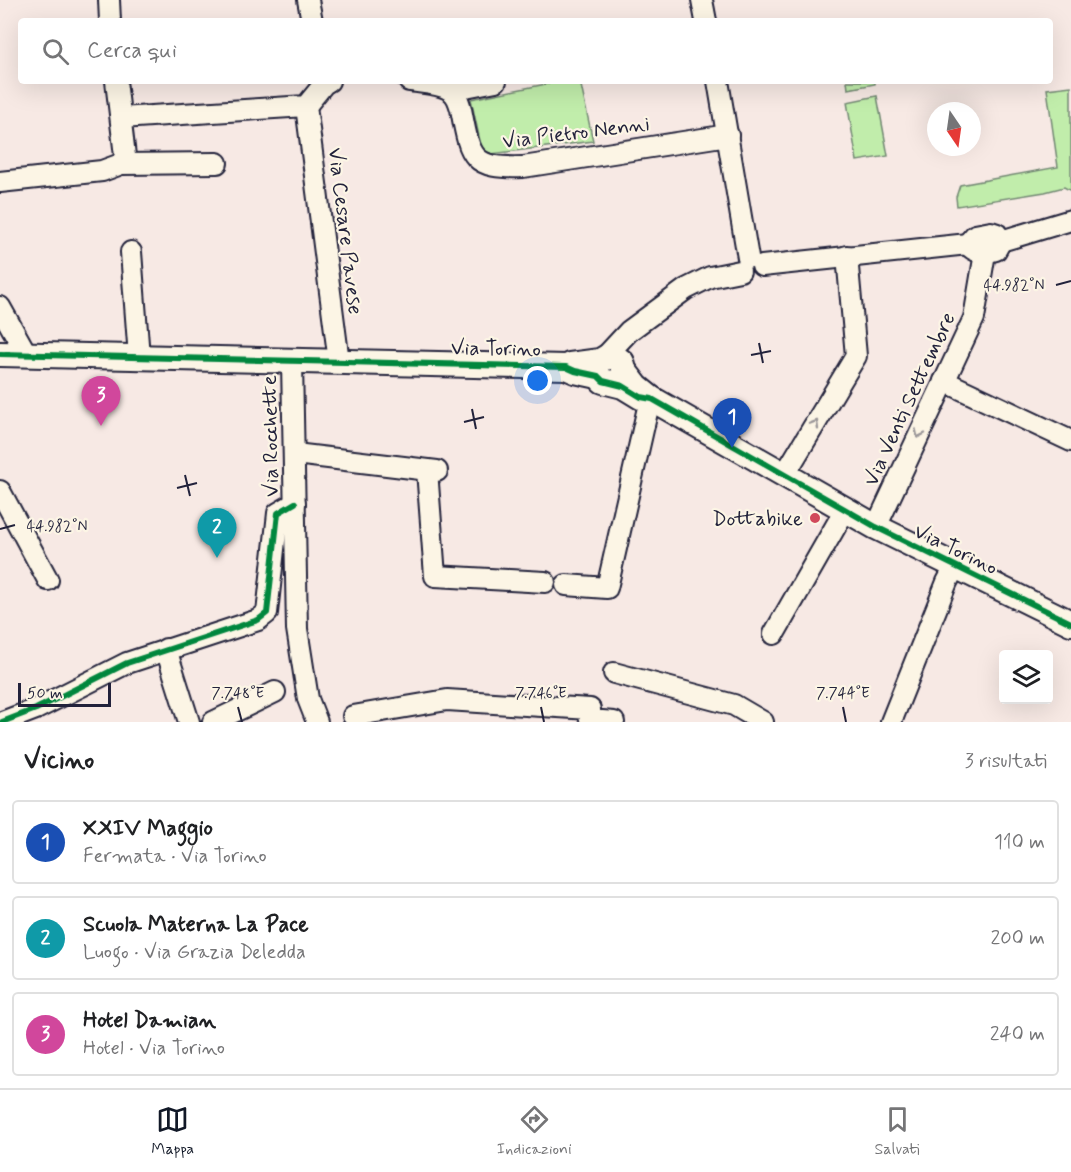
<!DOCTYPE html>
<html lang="it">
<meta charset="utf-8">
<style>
:root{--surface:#fff;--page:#f6f6f6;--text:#202124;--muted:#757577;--line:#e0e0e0;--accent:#111827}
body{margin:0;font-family:Mynerve,sans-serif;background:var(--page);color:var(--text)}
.controls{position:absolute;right:18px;bottom:18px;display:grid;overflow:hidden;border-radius:6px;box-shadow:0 6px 24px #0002}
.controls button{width:54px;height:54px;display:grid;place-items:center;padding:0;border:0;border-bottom:2px solid var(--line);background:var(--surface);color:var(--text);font:30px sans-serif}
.compass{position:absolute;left:927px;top:102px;width:54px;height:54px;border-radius:50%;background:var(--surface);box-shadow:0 6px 24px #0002;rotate:167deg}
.scale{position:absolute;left:18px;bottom:15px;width:93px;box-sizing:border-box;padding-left:6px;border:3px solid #22223b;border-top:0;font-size:16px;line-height:21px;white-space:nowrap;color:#22223b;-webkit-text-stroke:4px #fcf5e5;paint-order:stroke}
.you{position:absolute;left:538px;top:381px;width:21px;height:21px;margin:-15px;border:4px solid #fff;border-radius:50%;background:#1a73e8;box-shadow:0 0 0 9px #1a73e833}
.badge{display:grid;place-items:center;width:39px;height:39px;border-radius:50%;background:var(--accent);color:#fff;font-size:20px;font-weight:700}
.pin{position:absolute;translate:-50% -50px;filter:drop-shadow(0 2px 3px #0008)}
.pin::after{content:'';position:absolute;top:32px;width:21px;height:18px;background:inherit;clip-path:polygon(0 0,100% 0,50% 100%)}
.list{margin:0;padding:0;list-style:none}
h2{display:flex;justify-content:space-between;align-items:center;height:78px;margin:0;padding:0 24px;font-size:26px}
h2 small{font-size:20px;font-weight:400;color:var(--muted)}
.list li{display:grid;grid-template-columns:39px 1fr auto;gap:18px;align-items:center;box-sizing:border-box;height:84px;margin:0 12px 12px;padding:0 12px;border:2px solid var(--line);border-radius:6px}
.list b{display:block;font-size:22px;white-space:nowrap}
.list p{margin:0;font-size:20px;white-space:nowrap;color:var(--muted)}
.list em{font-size:20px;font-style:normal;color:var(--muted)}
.icon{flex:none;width:33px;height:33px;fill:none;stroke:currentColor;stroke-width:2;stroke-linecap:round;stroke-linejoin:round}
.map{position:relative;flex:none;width:1071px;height:722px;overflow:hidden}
.search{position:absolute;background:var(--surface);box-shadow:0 6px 24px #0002;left:18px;right:18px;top:18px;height:66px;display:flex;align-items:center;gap:15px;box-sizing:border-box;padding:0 21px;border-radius:6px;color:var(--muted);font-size:22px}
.sheet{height:366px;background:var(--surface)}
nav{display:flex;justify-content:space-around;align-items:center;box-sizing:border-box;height:84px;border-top:2px solid var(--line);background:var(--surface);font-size:16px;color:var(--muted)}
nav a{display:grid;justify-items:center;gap:3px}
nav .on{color:var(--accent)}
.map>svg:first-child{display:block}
.green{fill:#c1edab;stroke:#728873;stroke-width:1.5}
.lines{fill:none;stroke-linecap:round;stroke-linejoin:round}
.minor-casing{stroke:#22223b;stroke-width:24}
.major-casing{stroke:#22223b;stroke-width:28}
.minor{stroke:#fcf5e5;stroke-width:20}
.major{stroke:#fcf5e5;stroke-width:24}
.cycleway-casing{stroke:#fcf5e5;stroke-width:10}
.cycleway{stroke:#00873e;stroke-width:6}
.oneway{stroke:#9a9698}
.ticks{fill:none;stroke:#22223b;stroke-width:2}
.poi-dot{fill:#d1495b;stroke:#fcf5e5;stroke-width:2}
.labels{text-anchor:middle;stroke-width:4.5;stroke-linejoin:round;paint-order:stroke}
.street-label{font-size:21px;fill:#22223b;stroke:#fcf5e5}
.poi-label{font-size:21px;fill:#22223b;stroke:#fcf5e5;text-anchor:end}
.ticks-label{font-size:15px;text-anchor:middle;fill:#22223b;stroke:#fcf5e5;stroke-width:4.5;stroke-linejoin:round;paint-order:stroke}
</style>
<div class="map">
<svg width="1071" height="722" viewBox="0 0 1071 722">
<rect width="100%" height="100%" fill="#f7e9e4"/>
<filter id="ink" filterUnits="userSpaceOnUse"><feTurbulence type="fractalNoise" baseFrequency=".0167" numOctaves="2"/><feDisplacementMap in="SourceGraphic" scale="12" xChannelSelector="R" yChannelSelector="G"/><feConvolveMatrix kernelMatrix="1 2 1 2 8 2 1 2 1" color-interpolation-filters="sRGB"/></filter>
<g filter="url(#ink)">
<g class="green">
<polygon points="561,81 580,81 593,141 483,155 471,99"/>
<polygon points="847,81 875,81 875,84 848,89"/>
<polygon points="1071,86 1071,191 1064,187 1045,192 957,206 956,197 960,185 1058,167 1047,89"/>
<polygon points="877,96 888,156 857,161 847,102"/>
</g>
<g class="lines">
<defs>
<g id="minor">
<polyline points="109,0 110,21"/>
<polyline points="308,0 312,21"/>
<polyline points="702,0 706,21"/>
<path d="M 409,81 C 421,83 439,83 450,90 C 457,94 459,102 461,109 C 470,157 471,169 523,167 L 728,135"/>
<polyline points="718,81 748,258"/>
<polyline points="450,90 496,81"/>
<polyline points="306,106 339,362"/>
<polyline points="121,118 306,106 324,84 329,81"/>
<polyline points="121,164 217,163"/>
<polyline points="0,182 102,171 121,164 125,156 116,81"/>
<path d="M 991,232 L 997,234 L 1001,241 L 996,250 C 986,253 978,254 970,247 L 969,242 L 975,235 Z"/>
<polyline points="1001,241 1071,220"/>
<polyline points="131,252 139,357"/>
<polyline points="762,266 968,244"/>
<polyline points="0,307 27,355"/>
<polyline points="603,359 629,331 686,289 710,277 740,271"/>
<polyline points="292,362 297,629 308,699 317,722"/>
<polyline points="944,381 1071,441"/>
<polyline points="295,454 437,471"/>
<polyline points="427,470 435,576 545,582"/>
<polyline points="785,474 856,356 847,256"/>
<polyline points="0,491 48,580"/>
<polyline points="876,527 974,318 985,253"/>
<polyline points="566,585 607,588 647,412 652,399"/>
<polyline points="774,634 845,510"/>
<polyline points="166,649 189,722"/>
<polyline points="614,673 734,705 763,722"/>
<polyline points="353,716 447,700 590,709 590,720 614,722"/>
<polyline points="2,722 36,709 127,663 258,620 267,613 278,513 295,503"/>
<polyline points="213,722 275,692"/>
<polyline points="891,722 947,582 955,567"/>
</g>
<g id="major">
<polyline points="0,354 566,367 575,371 598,376 603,381 623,386 641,397 652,399"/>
<polyline points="570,365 600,361 607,357 615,357 622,362 624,370 637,387 652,399 876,527 1071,623"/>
</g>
</defs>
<use href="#minor" class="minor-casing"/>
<use href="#major" class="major-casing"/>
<use href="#minor" class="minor"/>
<use href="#major" class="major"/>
<defs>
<g id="cycleway">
<polyline points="0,354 566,367 575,371 598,376 603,381 623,386 641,397 652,399 876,527 1071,623"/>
<polyline points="2,722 36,709 127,663 258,620 267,613 278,513 295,503"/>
</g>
</defs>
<use href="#cycleway" class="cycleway-casing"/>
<use href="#cycleway" class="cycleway"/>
</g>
<defs><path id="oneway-chevron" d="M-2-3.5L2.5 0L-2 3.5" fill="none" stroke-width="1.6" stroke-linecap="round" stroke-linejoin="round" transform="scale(1.5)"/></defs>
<g class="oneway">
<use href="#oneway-chevron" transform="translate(815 424) rotate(-59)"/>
<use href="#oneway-chevron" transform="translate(919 434) rotate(115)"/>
</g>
</g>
<path class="ticks" d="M 1056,285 L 1071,281M 759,343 L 763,363M 751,355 L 771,351M 472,409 L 476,429M 464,422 L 484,417M 185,475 L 190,496M 177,488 L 197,483M 0,529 L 15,525M 238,707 L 242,722M 541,707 L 544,722M 843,707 L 846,722"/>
<circle class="poi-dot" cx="815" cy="518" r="6"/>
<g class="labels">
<g class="street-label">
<text transform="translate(576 132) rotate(-7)" y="7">Via Pietro Nenni</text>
<text transform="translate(346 231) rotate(83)" y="7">Via Cesare Pavese</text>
<text transform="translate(496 348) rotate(1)" y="7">Via Torino</text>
<text transform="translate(909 399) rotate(-65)" y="7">Via Venti Settembre</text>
<text transform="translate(270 436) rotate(-91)" y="7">Via Rocchette</text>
<text transform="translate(956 549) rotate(26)" y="7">Via Torino</text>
</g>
<g class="poi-label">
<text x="803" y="525">Dottabike</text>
</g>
</g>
<g class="ticks-label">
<text x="1014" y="290">44.982°N</text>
<text x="57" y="531">44.982°N</text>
<text x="238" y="698">7.748°E</text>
<text x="541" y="698">7.746°E</text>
<text x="843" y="698">7.744°E</text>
</g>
</svg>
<div class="controls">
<button><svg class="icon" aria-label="layers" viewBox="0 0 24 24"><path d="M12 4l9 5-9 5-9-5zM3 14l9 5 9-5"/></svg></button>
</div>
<svg class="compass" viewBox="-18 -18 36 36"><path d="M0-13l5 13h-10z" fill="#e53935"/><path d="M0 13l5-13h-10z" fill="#757577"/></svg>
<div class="scale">50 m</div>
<div class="you"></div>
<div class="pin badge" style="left:732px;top:448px;background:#1a4fb4">1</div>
<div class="pin badge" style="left:217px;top:558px;background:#0f9aa8">2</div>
<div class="pin badge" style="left:101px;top:426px;background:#d1479c">3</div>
<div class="search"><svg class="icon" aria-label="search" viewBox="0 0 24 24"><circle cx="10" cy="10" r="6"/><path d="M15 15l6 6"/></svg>Cerca qui</div>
</div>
<section class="sheet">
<h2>Vicino<small>3 risultati</small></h2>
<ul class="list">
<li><span class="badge" style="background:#1a4fb4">1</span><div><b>XXIV Maggio</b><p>Fermata · Via Torino</p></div><em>110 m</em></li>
<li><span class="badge" style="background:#0f9aa8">2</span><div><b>Scuola Materna La Pace</b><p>Luogo · Via Grazia Deledda</p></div><em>200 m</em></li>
<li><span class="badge" style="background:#d1479c">3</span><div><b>Hotel Damian</b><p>Hotel · Via Torino</p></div><em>240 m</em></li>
</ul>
</section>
<nav>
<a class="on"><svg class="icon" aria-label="map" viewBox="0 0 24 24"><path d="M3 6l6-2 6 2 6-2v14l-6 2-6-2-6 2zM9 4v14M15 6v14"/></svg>Mappa</a>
<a><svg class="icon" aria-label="directions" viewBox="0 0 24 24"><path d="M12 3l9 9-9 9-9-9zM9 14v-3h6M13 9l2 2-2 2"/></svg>Indicazioni</a>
<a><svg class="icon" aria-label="saved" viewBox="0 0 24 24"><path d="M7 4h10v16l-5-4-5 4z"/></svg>Salvati</a>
</nav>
